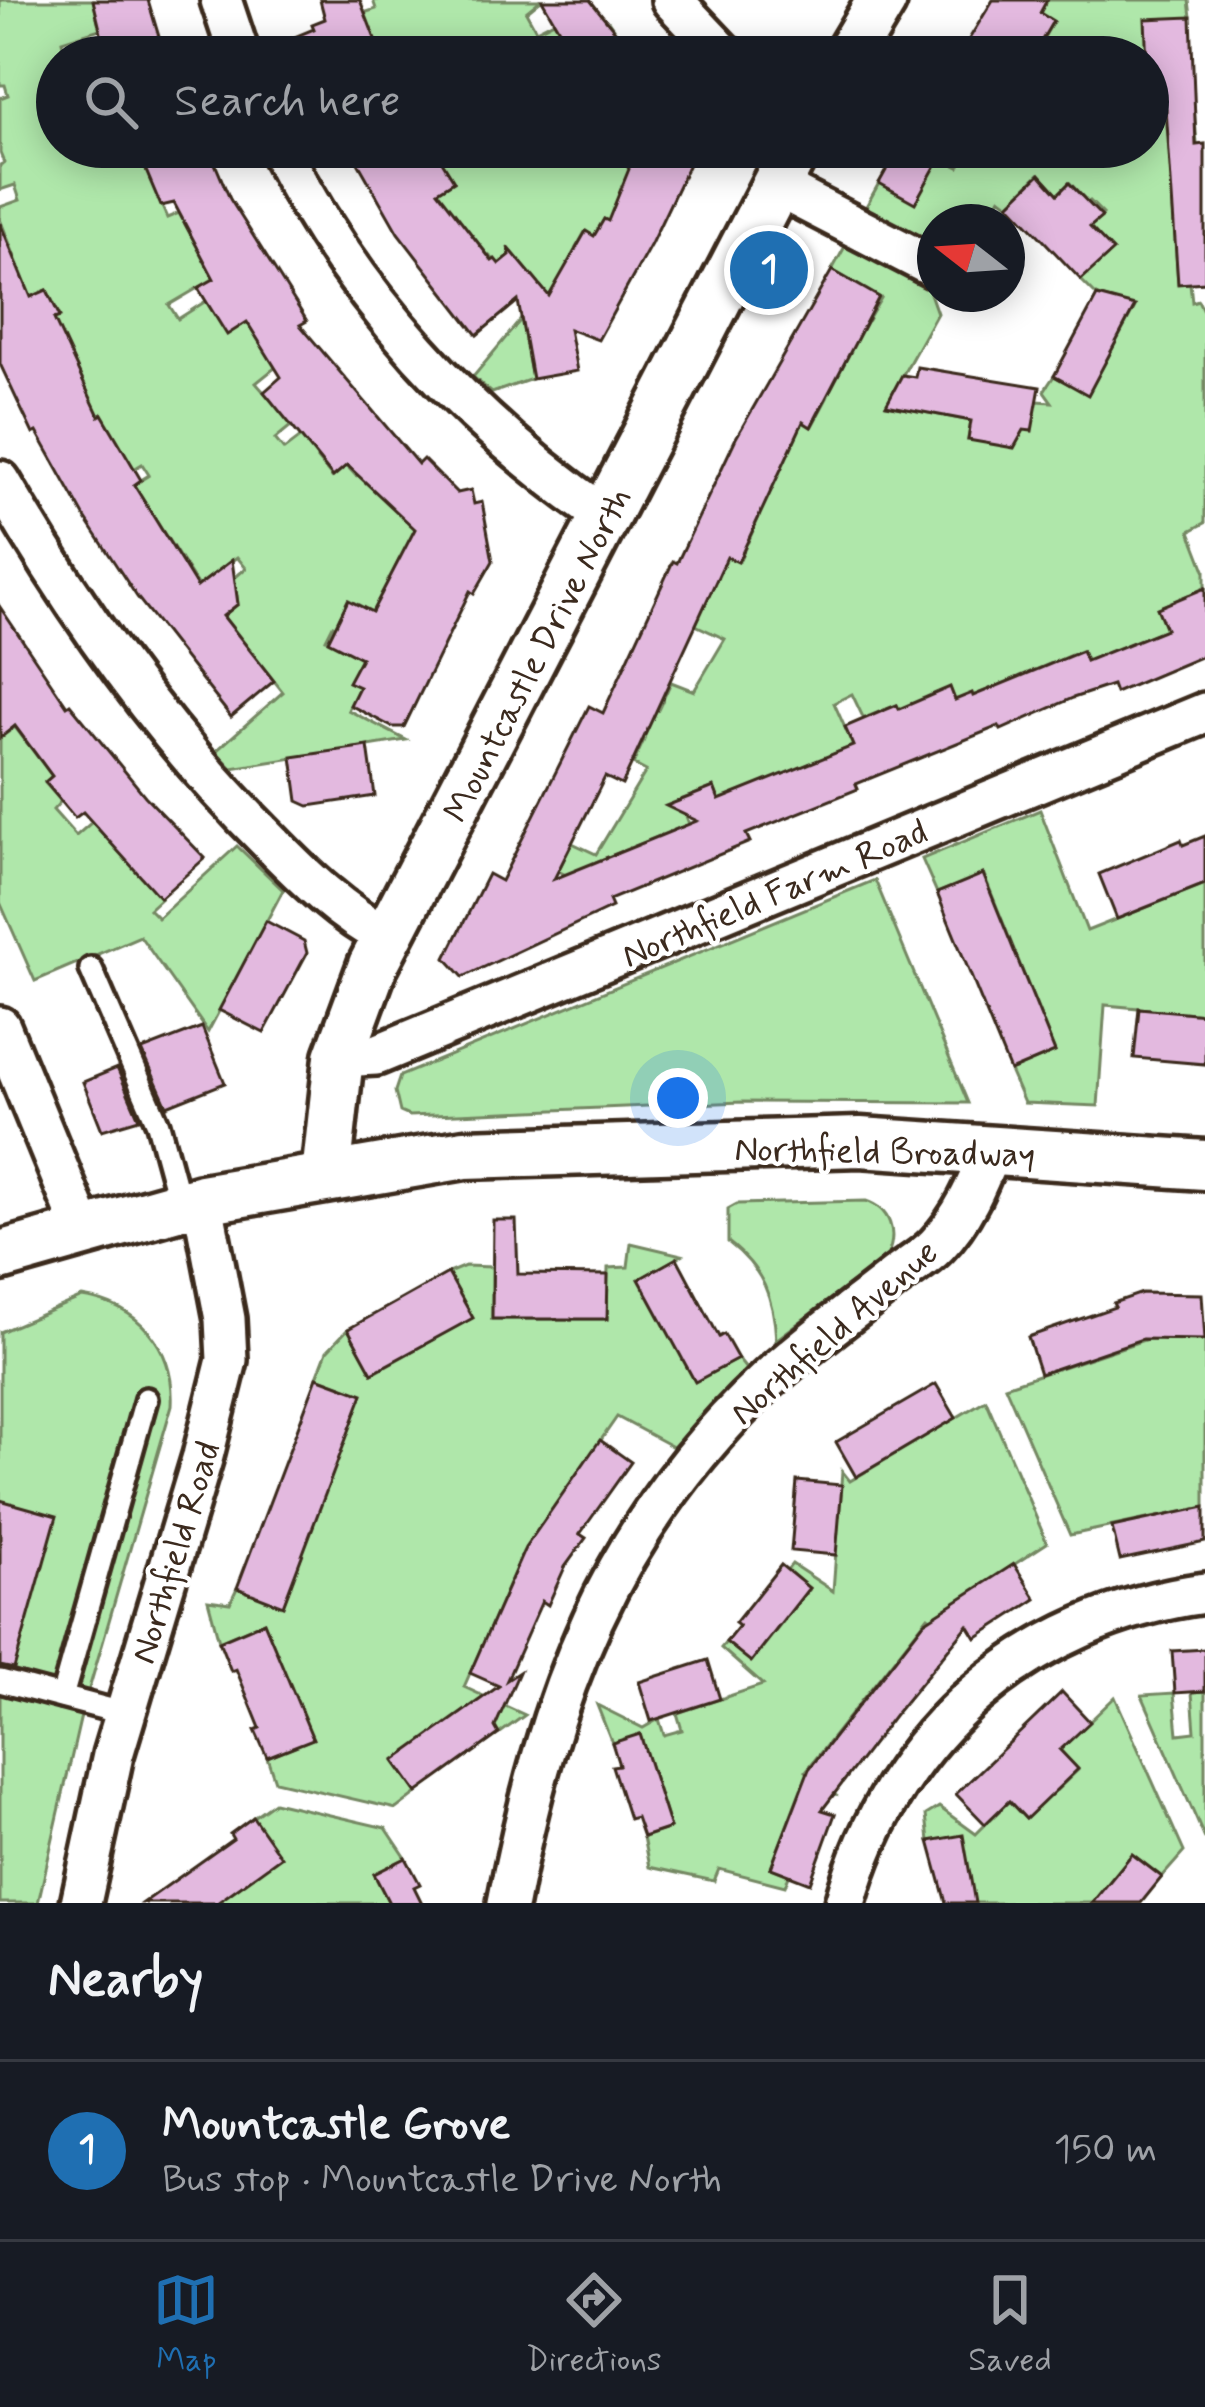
<!DOCTYPE html>
<meta charset="utf-8">
<style>
:root{--surface:#171b24;--page:#242831;--text:#f1f3f6;--muted:#9ea1a6;--line:#363941;--accent:#1f6fb2}
body{margin:0;font-family:Mynerve,sans-serif;background:var(--page);color:var(--text)}
.compass{position:absolute;left:917px;top:204px;width:108px;height:108px;border-radius:50%;background:var(--surface);box-shadow:0 6px 30px #0003;rotate:287deg}
.you{position:absolute;left:678px;top:1098px;width:42px;height:42px;margin:-30px;border:9px solid #fff;border-radius:50%;background:#1a73e8;box-shadow:0 0 0 18px #1a73e833}
.badge{display:grid;place-items:center;width:78px;height:78px;border-radius:50%;background:var(--accent);color:#fff;font-size:39px;font-weight:700}
.pin{position:absolute;translate:-50% -50%;border:6px solid #fff;box-shadow:0 3px 12px #0006}
.list{margin:0;padding:0;list-style:none}
h2{display:flex;justify-content:space-between;align-items:center;height:156px;margin:0;padding:0 48px;font-size:51px}
h2 small{font-size:39px;font-weight:400;color:var(--muted)}
.list li{display:grid;grid-template-columns:78px 1fr auto;gap:36px;align-items:center;box-sizing:border-box;height:180px;padding:0 48px;border-top:3px solid var(--line)}
.list b{display:block;font-size:45px;white-space:nowrap}
.list p{margin:0;font-size:39px;white-space:nowrap;color:var(--muted)}
.list em{font-size:39px;font-style:normal;color:var(--muted)}
.icon{flex:none;width:66px;height:66px;fill:none;stroke:currentColor;stroke-width:2;stroke-linecap:round;stroke-linejoin:round}
.map{position:relative;flex:none;width:1205px;height:1903px;overflow:hidden}
.search{position:absolute;background:var(--surface);box-shadow:0 6px 30px #0003;left:36px;right:36px;top:36px;height:132px;display:flex;align-items:center;gap:30px;box-sizing:border-box;padding:0 42px;border-radius:66px;color:var(--muted);font-size:45px}
.sheet{height:336px;background:var(--surface)}
nav{display:flex;justify-content:space-around;align-items:center;box-sizing:border-box;height:168px;border-top:3px solid var(--line);background:var(--surface);font-size:33px;color:var(--muted)}
nav a{display:grid;justify-items:center;gap:6px}
nav .on{color:var(--accent)}
.map>svg:first-child{display:block}
.green{fill:#afe7aa;stroke:#758864;stroke-width:3}
.building{fill:#e3b9df;stroke:#3b2a1e;stroke-width:3}
.lines{fill:none;stroke-linecap:round;stroke-linejoin:round}
.service-casing{stroke:#3b2a1e;stroke-width:30}
.minor-casing{stroke:#3b2a1e;stroke-width:48}
.tertiary-casing{stroke:#3b2a1e;stroke-width:57}
.service{stroke:#fff;stroke-width:21}
.minor{stroke:#fff;stroke-width:39}
.tertiary{stroke:#fff;stroke-width:48}
.labels{text-anchor:middle;stroke-width:9;stroke-linejoin:round;paint-order:stroke}
.street-label{font-size:36px;fill:#3b2a1e;stroke:#fff}
</style>
<div class="map">
<svg width="1205" height="1903" viewBox="0 0 1205 1903">
<rect width="100%" height="100%" fill="#fff"/>
<filter id="ink" filterUnits="userSpaceOnUse"><feTurbulence type="fractalNoise" baseFrequency=".00833" numOctaves="2"/><feDisplacementMap in="SourceGraphic" scale="24" xChannelSelector="R" yChannelSelector="G"/><feConvolveMatrix kernelMatrix="1 2 1 2 8 2 1 2 1" color-interpolation-filters="sRGB"/></filter>
<g filter="url(#ink)">
<g class="green">
<path d="M 0,0 L 93,0 L 100,29 L 62,41 L 66,57 L 57,57 L 57,147 L 136,147 L 167,218 L 179,213 L 196,244 L 225,272 L 169,305 L 178,319 L 206,301 L 227,334 L 247,322 L 276,367 L 256,383 L 277,407 L 303,416 L 275,439 L 284,450 L 314,427 L 331,447 L 317,459 L 332,477 L 346,465 L 356,476 L 360,474 L 416,517 L 422,571 L 399,560 L 393,572 L 396,624 L 349,600 L 340,617 L 352,635 L 333,625 L 326,639 L 361,658 L 349,682 L 359,687 L 348,710 L 406,740 L 232,768 L 216,751 L 283,692 L 223,616 L 238,604 L 237,596 L 223,588 L 246,568 L 237,557 L 198,586 L 133,485 L 149,475 L 142,464 L 127,473 L 102,415 L 87,422 C 80,374 75,361 42,325 L 60,316 L 47,290 L 10,306 L 5,294 L 26,285 L 0,219 L 0,207 L 20,200 L 15,185 L 0,190 L 0,165 L 4,163 L 0,153 L 0,98 L 8,95 L 5,85 L 0,85 Z"/>
<polygon points="373,0 541,0 526,12 536,30 554,21 571,49 609,22 618,35 592,57 382,57 376,41 358,48 346,19 376,9"/>
<polygon points="1046,0 1189,0 1191,17 1147,57 992,57 1038,47 1053,22 1039,13"/>
<polygon points="1148,93 1149,110 1194,108 1197,144 1169,147 1178,283 1190,283 1192,302 1198,300 1205,315 1205,523 1190,531 1205,570 1205,612 1188,595 1158,608 1166,629 1159,632 1086,662 1081,651 973,696 955,700 950,688 904,721 897,705 869,716 875,732 871,734 852,694 834,703 853,746 732,796 723,811 714,787 680,800 689,824 596,862 584,884 558,871 572,843 596,854 646,771 633,764 644,740 627,732 644,704 658,710 671,682 694,691 725,639 687,621 709,596 716,581 710,578 721,554 739,561 745,548 728,540 748,542 759,517 743,509 795,418 812,426 827,398 810,389 853,312 868,320 881,298 832,270 848,241 927,285 937,313 886,405 971,421 968,439 1037,401 1052,402 1044,391 1054,376 1088,394 1135,307 1097,296 1081,280 1112,251 1090,227 1103,214 1090,201 1077,213 1084,198 1070,183 1058,194 1039,174 1009,204 1000,197 986,222 935,222 935,251 863,212 879,183 940,158 959,167 970,147 1148,147"/>
<polygon points="400,147 623,147 623,161 632,169 632,234 604,219 594,236 585,232 576,248 585,253 523,328 532,379 492,393 473,377 533,305 538,283 513,253 499,264 487,254 447,204 421,202 453,181"/>
<polygon points="15,727 52,776 45,783 61,801 53,810 76,836 92,822 161,898 149,909 158,918 237,846 283,890 208,1032 140,936 35,981 0,902 0,738"/>
<polygon points="1040,810 1087,931 1205,884 1205,1014 1105,1005 1098,1106 1024,1103 1010,1071 1055,1052 984,875 937,893 922,859"/>
<polygon points="875,880 968,1103 742,1102 409,1116 400,1112 395,1091 400,1076"/>
<path d="M 866,1201 C 890,1209 898,1233 887,1256 L 776,1340 C 774,1298 763,1269 728,1242 L 728,1209 L 737,1204 Z"/>
<polygon points="631,1243 682,1255 640,1279 695,1381 738,1359 746,1369 673,1447 617,1417 523,1552 464,1687 525,1715 499,1734 477,1703 395,1761 417,1793 396,1809 275,1781 267,1757 312,1739 264,1622 219,1641 208,1600 230,1603 237,1588 283,1605 362,1394 317,1377 327,1351 348,1329 373,1373 472,1318 448,1273 465,1266 492,1267 492,1319 607,1319 608,1268 628,1267"/>
<path d="M 82,1297 C 138,1305 175,1347 172,1405 L 80,1720 L 38,1903 L 0,1903 L 0,1332 Z"/>
<polygon points="1162,1334 1163,1339 1205,1340 1205,1507 1070,1535 1005,1386"/>
<polygon points="986,1400 1047,1543 943,1611 961,1634 957,1638 928,1616 806,1771 834,1794 801,1789 771,1868 789,1875 785,1886 719,1869 714,1881 649,1867 643,1837 670,1828 640,1735 612,1743 597,1705 643,1728 659,1719 664,1735 682,1730 677,1713 763,1685 721,1648 726,1642 752,1661 809,1589 787,1570 792,1564 833,1591 842,1471 850,1481"/>
<polygon points="1205,1691 1205,1839 1142,1695 1174,1693 1178,1734 1195,1732 1192,1692"/>
<polygon points="1115,1697 1184,1852 1162,1877 1132,1854 1092,1903 975,1903 929,1841 926,1815 939,1807 976,1834 1009,1801 1025,1818 1039,1771 1057,1790 1078,1770 1060,1750"/>
<polygon points="274,1802 386,1828 406,1858 374,1874 389,1903 217,1903 253,1817"/>
</g>
<g class="building">
<polygon points="93,0 148,0 165,57 111,57 108,49 105,50"/>
<polygon points="320,0 360,0 382,57 263,57 263,50 314,29 312,24 325,19"/>
<polygon points="542,0 590,0 636,57 575,57"/>
<polygon points="993,0 1047,0 1040,13 1053,21 1032,57 958,57"/>
<polygon points="1191,17 1196,145 1205,144 1205,282 1178,284 1166,109 1149,110 1145,19"/>
<polygon points="136,147 208,147 230,199 307,321 300,325 418,464 423,459 457,493 471,490 474,504 482,502 493,561 474,594 470,591 404,727 392,727 350,705 359,687 348,682 361,658 328,641 348,600 372,612 415,529 347,465 333,477 264,392 281,377 247,322 227,335 198,288 214,279 174,203 161,206"/>
<polygon points="349,147 433,147 454,181 438,191 492,261 495,259 499,264 510,255 508,247 549,296 586,231 594,236 604,219 608,221 629,169 615,147 697,147 651,244 598,340 569,329 577,371 532,379 518,301 477,335 398,233"/>
<polygon points="899,147 946,147 915,203 879,183"/>
<polygon points="1040,174 1058,194 1069,183 1102,217 1090,227 1113,251 1081,280 1009,204"/>
<polygon points="0,223 31,297 47,290 60,317 54,319 99,416 102,414 141,480 134,485 197,587 232,560 238,604 223,616 274,681 231,717 137,597 84,516 37,432 33,434 0,364"/>
<polygon points="832,270 879,297 811,427 803,422 738,562 727,557 622,785 605,777 554,879 697,821 666,806 714,787 719,800 853,746 845,727 880,712 897,705 899,709 950,687 955,700 972,693 973,696 1082,651 1086,661 1166,629 1157,608 1205,588 1205,655 1115,693 1112,685 1073,698 1001,730 999,726 856,784 858,789 746,834 750,842 609,900 612,907 463,977 446,958 488,874 501,881 589,706 603,713 673,561 677,563 736,438"/>
<polygon points="1097,296 1135,306 1088,395 1054,376"/>
<polygon points="917,367 1040,387 1032,431 1024,430 1014,448 968,440 971,421 886,405 902,375 915,377"/>
<polygon points="0,607 67,706 70,704 145,796 205,858 160,898 83,812 75,818 45,782 52,776 15,726 0,738"/>
<polygon points="368,746 375,796 309,806 298,801 292,757"/>
<polygon points="1205,836 1205,884 1117,919 1099,874 1181,840 1183,845"/>
<polygon points="983,874 1055,1052 1010,1071 937,893"/>
<polygon points="266,921 304,941 307,953 264,1033 219,1010"/>
<polygon points="1139,1008 1205,1014 1205,1064 1134,1058"/>
<polygon points="202,1027 225,1083 167,1106 142,1050"/>
<polygon points="117,1068 139,1119 102,1130 83,1082"/>
<polygon points="493,1220 516,1220 518,1274 608,1275 607,1319 492,1319"/>
<polygon points="677,1258 719,1337 724,1334 738,1359 695,1382 639,1279"/>
<polygon points="448,1273 473,1318 372,1373 348,1329"/>
<polygon points="1142,1293 1202,1294 1205,1340 1142,1339 1040,1374 1028,1337 1115,1307 1113,1303"/>
<polygon points="317,1377 363,1394 283,1606 237,1588"/>
<polygon points="936,1384 956,1418 856,1477 836,1442"/>
<polygon points="600,1440 631,1462 580,1534 586,1538 565,1567 548,1605 542,1601 507,1680 519,1672 495,1727 499,1734 417,1793 394,1761 499,1686 470,1673 525,1548"/>
<polygon points="797,1481 842,1485 836,1555 791,1551"/>
<polygon points="0,1500 57,1516 14,1669 0,1666"/>
<polygon points="1205,1507 1205,1542 1120,1560 1112,1527"/>
<polygon points="1014,1564 1036,1599 976,1638 968,1625 896,1713 822,1810 835,1814 810,1883 771,1868 809,1769 924,1622"/>
<polygon points="781,1565 809,1588 751,1662 726,1642 739,1626 735,1623"/>
<polygon points="264,1622 313,1739 267,1757 255,1730 260,1728 236,1669 231,1671 219,1641"/>
<polygon points="1205,1649 1205,1691 1175,1693 1172,1651"/>
<polygon points="708,1660 720,1699 651,1721 639,1682"/>
<polygon points="1062,1692 1090,1722 1060,1750 1078,1769 1026,1819 1009,1801 985,1824 956,1794"/>
<polygon points="640,1734 670,1828 643,1837 636,1817 629,1819 612,1766 619,1765 612,1743"/>
<polygon points="253,1817 281,1857 217,1903 143,1903 233,1839 230,1834"/>
<polygon points="963,1835 975,1903 946,1903 929,1841"/>
<polygon points="1132,1854 1162,1877 1141,1903 1092,1903"/>
<polygon points="406,1858 420,1884 414,1887 422,1903 389,1903 374,1874"/>
</g>
<g class="lines">
<defs>
<g id="service">
<polyline points="91,969 158,1124 180,1205"/>
<polyline points="0,1681 126,1714"/>
<polyline points="62,1697 146,1399"/>
</g>
<g id="minor">
<polyline points="221,0 240,57"/>
<polyline points="672,0 726,57"/>
<path d="M 278,147 C 355,300 467,421 607,518"/>
<polyline points="776,186 935,268"/>
<path d="M 0,481 C 75,611 161,734 268,840 C 305,878 341,913 388,938"/>
<polyline points="0,1027 84,1232"/>
<polyline points="339,1057 376,1055 1205,713"/>
<polyline points="81,1903 113,1755 203,1456 227,1360 225,1319 202,1199"/>
<path d="M 508,1903 C 547,1698 609,1527 766,1381 C 806,1344 851,1312 894,1278 C 908,1267 925,1258 937,1245 C 963,1218 977,1185 991,1150"/>
<path d="M 845,1903 C 892,1732 1031,1616 1205,1593"/>
</g>
<g id="tertiary">
<polyline points="848,57 882,0"/>
<polyline points="326,1176 339,1057 373,965 796,147"/>
<polyline points="0,1256 202,1199 465,1154 860,1142 1205,1165"/>
</g>
</defs>
<use href="#service" class="service-casing"/>
<use href="#minor" class="minor-casing"/>
<use href="#tertiary" class="tertiary-casing"/>
<use href="#service" class="service"/>
<use href="#minor" class="minor"/>
<use href="#tertiary" class="tertiary"/>
</g>
</g>
<g class="labels">
<g class="street-label">
<text transform="translate(536 654) rotate(-63)" y="13">Mountcastle Drive North</text>
<text transform="translate(774 892) rotate(-23)" y="13">Northfield Farm Road</text>
<text transform="translate(885 1150) rotate(1)" y="13">Northfield Broadway</text>
<text transform="translate(833 1331) rotate(-41)" y="13">Northfield Avenue</text>
<text transform="translate(174 1552) rotate(-73)" y="13">Northfield Road</text>
</g>
</g>
</svg>
<svg class="compass" viewBox="-18 -18 36 36"><path d="M0-13l5 13h-10z" fill="#e53935"/><path d="M0 13l5-13h-10z" fill="#9ea1a6"/></svg>
<div class="you"></div>
<div class="pin badge" style="left:769px;top:270px">1</div>
<div class="search"><svg class="icon" aria-label="search" viewBox="0 0 24 24"><circle cx="10" cy="10" r="6"/><path d="M15 15l6 6"/></svg>Search here</div>
</div>
<section class="sheet">
<h2>Nearby<small></small></h2>
<ul class="list">
<li><span class="badge">1</span><div><b>Mountcastle Grove</b><p>Bus stop · Mountcastle Drive North</p></div><em>150 m</em></li>
</ul>
</section>
<nav>
<a class="on"><svg class="icon" aria-label="map" viewBox="0 0 24 24"><path d="M3 6l6-2 6 2 6-2v14l-6 2-6-2-6 2zM9 4v14M15 6v14"/></svg>Map</a>
<a><svg class="icon" aria-label="directions" viewBox="0 0 24 24"><path d="M12 3l9 9-9 9-9-9zM9 14v-3h6M13 9l2 2-2 2"/></svg>Directions</a>
<a><svg class="icon" aria-label="saved" viewBox="0 0 24 24"><path d="M7 4h10v16l-5-4-5 4z"/></svg>Saved</a>
</nav>
